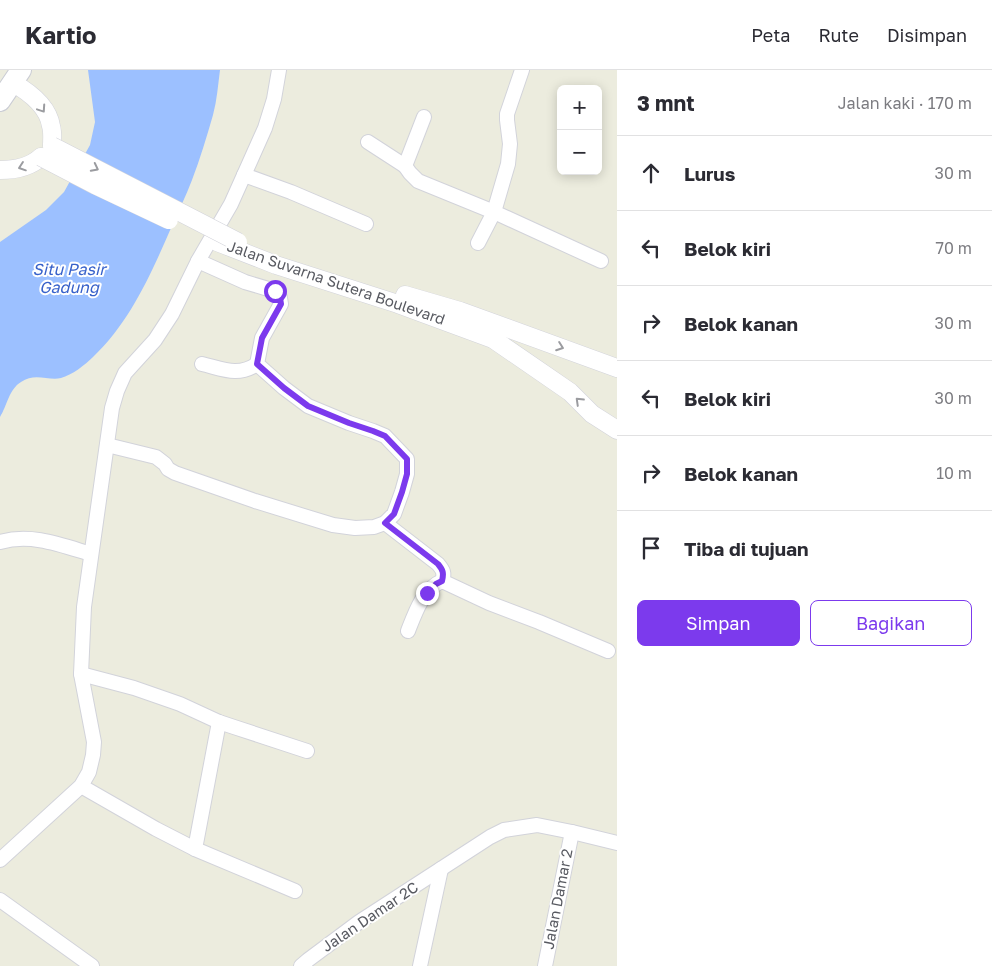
<!DOCTYPE html>
<html lang="id">
<meta charset="utf-8">
<style>
:root{--surface:#fff;--page:#f7f7f7;--text:#2b2b33;--muted:#7c7c81;--line:#e1e1e2;--accent:#7c3aed}
body{margin:0;font-family:"Golos Text",sans-serif;background:var(--page);color:var(--text)}
.controls{position:absolute;right:15px;top:15px;display:grid;overflow:hidden;border-radius:8px;box-shadow:0 2px 12px #0003}
.controls button{width:45px;height:45px;display:grid;place-items:center;padding:0;border:0;border-bottom:1px solid var(--line);background:var(--surface);color:var(--text);font:25px sans-serif}
.stop{position:absolute;width:15px;height:15px;margin:-11px;border:4px solid #7c3aed;border-radius:50%;background:#fff}
.stop.end{background:#7c3aed;border-color:#fff;box-shadow:0 1px 5px #0008}
.list{margin:0;padding:0;list-style:none}
h2{display:flex;justify-content:space-between;align-items:center;height:65px;margin:0;padding:0 20px;font-size:21px}
h2 small{font-size:16px;font-weight:400;color:var(--muted)}
.list li{display:grid;grid-template-columns:32px 1fr auto;gap:15px;align-items:center;box-sizing:border-box;height:75px;padding:0 20px;border-top:1px solid var(--line)}
.list b{display:block;font-size:19px;white-space:nowrap}
.list em{font-size:16px;font-style:normal;color:var(--muted)}
.actions{display:flex;gap:10px;padding:15px 20px}
.actions a{flex:1;padding:11px 0;border:1px solid var(--accent);border-radius:8px;text-align:center;font-size:18px;color:var(--accent)}
.actions .main{background:var(--accent);color:#fff}
.icon{flex:none;width:28px;height:28px;fill:none;stroke:currentColor;stroke-width:2;stroke-linecap:round;stroke-linejoin:round}
.map{position:relative;flex:none;width:617px;height:896px;overflow:hidden}
header{display:flex;align-items:center;gap:30px;box-sizing:border-box;height:70px;padding:0 25px;background:var(--surface);border-bottom:1px solid var(--line)}
header strong{font-size:24px}
nav{display:flex;gap:28px;margin-inline-start:auto;font-size:18px}
main{display:flex}
aside{flex:1;background:var(--surface)}
.map>svg:first-child{display:block}
.water{fill:#9cc0ff}
.lines{fill:none;stroke-linecap:round;stroke-linejoin:round}
.minor-casing{stroke:#d2d3da;stroke-width:16}
.tertiary-casing{stroke:#d2d3da;stroke-width:19}
.secondary-casing{stroke:#caccd4;stroke-width:22}
.minor{stroke:#fff;stroke-width:14}
.tertiary{stroke:#fff;stroke-width:18}
.secondary{stroke:#fff;stroke-width:20}
.tertiary-bridge-casing{stroke:#d2d3da;stroke-width:19;stroke-linecap:butt}
.tertiary-bridge{stroke:#fff;stroke-width:18}
.oneway{stroke:#9b9ca0}
.route{stroke:#7c3aed;stroke-width:6}
.labels{text-anchor:middle;stroke-width:4;stroke-linejoin:round;paint-order:stroke}
.street-label{font-size:15px;fill:#585a61;stroke:#fff}
.water-label{font-size:16px;font-style:italic;fill:#3761ca;stroke:#fff}
</style>
<header>
<strong>Kartio</strong>
<nav><a>Peta</a><a>Rute</a><a>Disimpan</a></nav>
</header>
<main>
<div class="map">
<svg width="617" height="896" viewBox="0 0 617 896">
<rect width="100%" height="100%" fill="#ececde"/>
<path class="water" d="M 88,0 L 220,0 C 218,15 217,30 213,45 C 207,66 200,89 192,110 C 186,126 178,142 171,158 C 151,204 130,252 93,287 C 85,295 72,305 61,308 C 48,311 35,302 21,312 C 9,319 7,336 0,347 L 0,172 L 46,140 L 64,122 L 90,75 L 95,52 Z"/>
<g class="lines">
<defs>
<g id="minor">
<polyline points="368,72 405,96 410,103 418,111 494,142 601,191"/>
<polyline points="405,96 424,47"/>
<polyline points="244,105 291,122 366,154"/>
<polyline points="478,173 494,142 508,94 510,74 507,50 507,44 522,0"/>
<path d="M 202,294 C 223,299 238,307 257,294"/>
<polyline points="107,375 156,387 165,394 168,399 175,403 255,431 333,455 355,458 374,457 385,453 394,444 402,422 407,404 407,389 385,366 373,361 349,353 308,336 284,318 257,294 262,268 281,234 280,228 275,221 245,212 198,191"/>
<path d="M 385,453 L 438,494 C 443,500 445,503 442,511"/>
<path d="M 0,472 C 31,463 61,475 91,484"/>
<path d="M 408,561 C 415,543 423,519 442,511 L 489,533 L 539,552 L 608,581"/>
<polyline points="81,604 134,618 180,634 219,652 234,657 307,681"/>
<polyline points="81,716 156,759 195,779 295,821"/>
<polyline points="195,779 219,652"/>
<polyline points="0,790 81,716 89,702 93,685 94,672 81,604 84,537 112,338 117,321 125,303 155,270 172,244 198,191 231,134 265,58 274,29 279,0"/>
<polyline points="0,830 92,896"/>
<polyline points="301,896 308,890 359,852 490,767 504,760 537,755 572,762 617,773"/>
<polyline points="420,896 441,799"/>
<polyline points="545,896 572,762"/>
</g>
<g id="tertiary">
<path d="M 13,13 C 29,22 48,36 51,56 C 53,62 52,70 52,76"/>
<path d="M 0,100 C 14,100 30,97 41,87"/>
<polyline points="217,172 276,195 398,234 493,269 570,322 592,344 617,360"/>
<polyline points="405,225 460,241 617,298"/>
</g>
<polyline id="secondary" points="0,31 21,0"/>
</defs>
<use href="#minor" class="minor-casing"/>
<use href="#tertiary" class="tertiary-casing"/>
<use href="#secondary" class="secondary-casing"/>
<use href="#minor" class="minor"/>
<use href="#tertiary" class="tertiary"/>
<use href="#secondary" class="secondary"/>
<defs>
<g id="tertiary-bridge">
<polyline points="52,76 238,172"/>
<polyline points="41,87 95,115 169,150"/>
</g>
</defs>
<use href="#tertiary-bridge" class="tertiary-bridge-casing"/>
<use href="#tertiary-bridge" class="tertiary-bridge"/>
</g>
<defs><path id="oneway-chevron" d="M-2-3.5L2.5 0L-2 3.5" fill="none" stroke-width="1.6" stroke-linecap="round" stroke-linejoin="round" transform="scale(1.25)"/></defs>
<g class="oneway">
<use href="#oneway-chevron" transform="translate(42 39) rotate(56)"/>
<use href="#oneway-chevron" transform="translate(22 97) rotate(161)"/>
<use href="#oneway-chevron" transform="translate(95 98) rotate(27)"/>
<use href="#oneway-chevron" transform="translate(560 277) rotate(20)"/>
<use href="#oneway-chevron" transform="translate(579 331) rotate(-136)"/>
</g>
<g class="lines">
<path class="route" d="M 275,221 L 280,228 L 281,234 L 262,268 L 257,294 L 284,318 L 308,336 L 349,353 L 373,361 L 385,366 L 407,389 L 407,404 L 402,422 L 394,444 L 385,453 L 438,494 C 443,500 444,503 442,511 L 436,514 L 427,523"/>
</g>
<g class="labels">
<g class="street-label">
<text transform="translate(336 213) rotate(19)" y="5">Jalan Suvarna Sutera Boulevard</text>
<text transform="translate(558 829) rotate(-79)" y="5">Jalan Damar 2</text>
<text transform="translate(370 847) rotate(-34)" y="5">Jalan Damar 2C</text>
</g>
<g class="water-label">
<text x="69" y="205">Situ Pasir<tspan x="69" dy="18">Gadung</tspan></text>
</g>
</g>
</svg>
<div class="controls">
<button>+</button>
<button>−</button>
</div>
<div class="stop" style="left:275px;top:221px"></div>
<div class="stop end" style="left:427px;top:523px"></div>
</div>
<aside>
<h2>3 mnt<small>Jalan kaki · 170 m</small></h2>
<ul class="list">
<li><svg class="icon" aria-label="ahead" viewBox="0 0 24 24"><path d="M12 20V5M6 11l6-6 6 6"/></svg><div><b>Lurus</b></div><em>30 m</em></li>
<li><svg class="icon" aria-label="left" viewBox="0 0 24 24"><path d="M17 20v-9H6M10 6l-5 5 5 5"/></svg><div><b>Belok kiri</b></div><em>70 m</em></li>
<li><svg class="icon" aria-label="right" viewBox="0 0 24 24"><path d="M7 20v-9h11M14 6l5 5-5 5"/></svg><div><b>Belok kanan</b></div><em>30 m</em></li>
<li><svg class="icon" aria-label="left" viewBox="0 0 24 24"><path d="M17 20v-9H6M10 6l-5 5 5 5"/></svg><div><b>Belok kiri</b></div><em>30 m</em></li>
<li><svg class="icon" aria-label="right" viewBox="0 0 24 24"><path d="M7 20v-9h11M14 6l5 5-5 5"/></svg><div><b>Belok kanan</b></div><em>10 m</em></li>
<li><svg class="icon" aria-label="arrive" viewBox="0 0 24 24"><path d="M6 21V4h12l-3 4 3 4H6"/></svg><div><b>Tiba di tujuan</b></div></li>
</ul>
<div class="actions"><a class="main">Simpan</a><a>Bagikan</a></div>
</aside>
</main>
